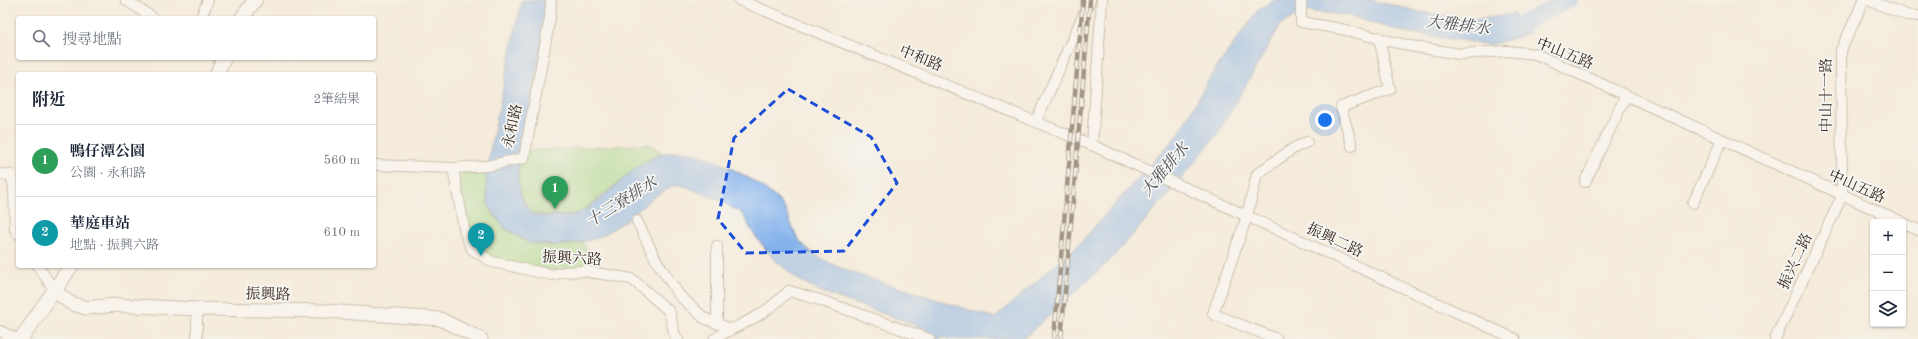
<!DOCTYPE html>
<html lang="zh-TW">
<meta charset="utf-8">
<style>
:root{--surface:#fff;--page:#f2f2f3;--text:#1f2937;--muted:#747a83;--line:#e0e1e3;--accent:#7c3aed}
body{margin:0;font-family:"Old Standard TT","Noto Serif TC",serif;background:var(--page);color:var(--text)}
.controls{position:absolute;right:12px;bottom:12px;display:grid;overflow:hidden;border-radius:4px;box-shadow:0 1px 3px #0004}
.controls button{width:36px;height:36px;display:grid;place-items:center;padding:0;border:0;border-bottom:1px solid var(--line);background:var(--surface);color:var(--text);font:20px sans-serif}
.you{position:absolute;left:1325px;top:120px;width:14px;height:14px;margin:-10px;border:3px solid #fff;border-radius:50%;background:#1a73e8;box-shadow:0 0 0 6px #1a73e833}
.badge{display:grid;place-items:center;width:26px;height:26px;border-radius:50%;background:var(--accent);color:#fff;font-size:13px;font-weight:700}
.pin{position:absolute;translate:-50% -33px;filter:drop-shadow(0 1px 2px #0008)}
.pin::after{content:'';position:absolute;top:21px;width:14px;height:12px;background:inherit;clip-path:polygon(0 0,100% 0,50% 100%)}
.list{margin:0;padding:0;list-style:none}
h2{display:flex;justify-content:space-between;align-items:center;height:52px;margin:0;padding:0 16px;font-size:17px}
h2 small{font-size:13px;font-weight:400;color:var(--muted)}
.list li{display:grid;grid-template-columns:26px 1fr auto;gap:12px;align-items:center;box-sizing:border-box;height:72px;padding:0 16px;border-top:1px solid var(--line)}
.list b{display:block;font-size:15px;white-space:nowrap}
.list p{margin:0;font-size:13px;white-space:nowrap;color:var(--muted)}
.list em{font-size:13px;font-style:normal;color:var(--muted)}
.icon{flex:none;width:22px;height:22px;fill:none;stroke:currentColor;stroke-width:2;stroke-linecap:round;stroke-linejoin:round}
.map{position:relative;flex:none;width:1918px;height:339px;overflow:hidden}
.search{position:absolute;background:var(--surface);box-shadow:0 1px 3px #0004;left:16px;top:16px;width:360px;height:44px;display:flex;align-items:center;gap:10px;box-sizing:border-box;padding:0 14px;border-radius:4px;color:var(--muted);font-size:15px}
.panel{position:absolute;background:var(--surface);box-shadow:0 1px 3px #0004;left:16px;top:72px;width:360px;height:196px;border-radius:4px}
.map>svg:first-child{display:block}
.green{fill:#a1d98b;stroke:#6e8254}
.water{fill:#82b1ec;stroke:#5e6e85}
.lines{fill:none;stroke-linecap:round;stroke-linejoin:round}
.river{stroke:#82b1ec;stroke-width:17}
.minor-casing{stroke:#988a7c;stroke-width:12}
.tertiary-casing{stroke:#988a7c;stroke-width:15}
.secondary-casing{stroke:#988a7c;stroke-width:16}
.minor{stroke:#fff;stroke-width:10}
.tertiary{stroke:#fff;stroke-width:13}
.secondary{stroke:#fff;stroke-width:14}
.rail-casing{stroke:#3b2a1e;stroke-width:4.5}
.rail{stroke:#f6f6f2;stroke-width:3;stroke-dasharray:9;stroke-linecap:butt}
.marked{fill:none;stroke:#1d4ed8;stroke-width:3;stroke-dasharray:8 5;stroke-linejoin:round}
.labels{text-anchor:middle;stroke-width:3.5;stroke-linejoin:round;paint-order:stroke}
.street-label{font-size:15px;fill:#3b2a1e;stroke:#f6f6f2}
.water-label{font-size:16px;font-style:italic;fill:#50525c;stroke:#f6f6f2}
</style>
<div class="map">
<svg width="1918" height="339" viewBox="0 0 1918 339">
<rect width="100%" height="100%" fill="#f6f6f2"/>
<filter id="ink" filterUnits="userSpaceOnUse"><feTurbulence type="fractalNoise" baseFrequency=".025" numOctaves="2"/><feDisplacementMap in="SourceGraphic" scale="8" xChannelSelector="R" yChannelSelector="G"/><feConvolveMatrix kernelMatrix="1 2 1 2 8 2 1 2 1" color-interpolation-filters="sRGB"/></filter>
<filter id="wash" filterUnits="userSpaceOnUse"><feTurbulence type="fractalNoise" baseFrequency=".012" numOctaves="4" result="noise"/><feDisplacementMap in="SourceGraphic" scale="16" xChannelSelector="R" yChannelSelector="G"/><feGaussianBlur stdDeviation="0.9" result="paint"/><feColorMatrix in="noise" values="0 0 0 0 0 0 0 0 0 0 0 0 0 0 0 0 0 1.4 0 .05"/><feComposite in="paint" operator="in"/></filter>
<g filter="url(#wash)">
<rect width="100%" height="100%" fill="#f4ebdb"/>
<path class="green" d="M 649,144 L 662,153 L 642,164 L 580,213 L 565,215 L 544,215 L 531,212 L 517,236 C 536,250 562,246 583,243 L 598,273 L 564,272 L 499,263 L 472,249 L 454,168 L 488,167 C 483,195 487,216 512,233 L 527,207 C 516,187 515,170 527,151 Z"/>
<path class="water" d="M 522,0 L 548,0 L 547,18 L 517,173 C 519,185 521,207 533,214 C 540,217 550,216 557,216 C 565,216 575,216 581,212 C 616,194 642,146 686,152 C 711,155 771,186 784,208 C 789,216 791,225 795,233 C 799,243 811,253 820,258 C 844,271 871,279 897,287 C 930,297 962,308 995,318 L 1080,243 L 1179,133 L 1212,74 L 1258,10 L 1275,0 L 1370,0 L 1420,12 L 1473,20 L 1514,14 L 1530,33 L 1491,45 L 1400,31 L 1346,15 L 1305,11 L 1281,24 L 1217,135 L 1166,197 L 1111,259 L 1023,339 L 950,339 L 941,336 L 940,339 L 937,339 L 925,329 L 905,321 L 824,293 L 797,279 L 772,257 L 754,234 L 742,213 L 715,198 L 682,185 L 672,186 L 651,199 L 628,219 L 600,237 L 583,242 L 557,245 L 529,243 L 504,227 L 488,205 L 486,177 L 492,140 Z"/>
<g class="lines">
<polyline class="river" points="1500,29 1509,30 1569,0"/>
</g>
</g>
<g filter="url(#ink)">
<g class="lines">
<defs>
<g id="minor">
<polyline points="126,0 153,18"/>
<polyline points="739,0 1092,145 1515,339"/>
<polyline points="1301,0 1301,22 1341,29 1410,46 1460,54 1508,51 1536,54 1902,222"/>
<polyline points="1868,0 1909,16 1918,16"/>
<polyline points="201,18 208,0"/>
<polyline points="1036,121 1090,0"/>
<polyline points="1092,145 1102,0"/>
<polyline points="1352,146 1341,107 1390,89 1379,37"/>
<polyline points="374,165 453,168 487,166 524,158 550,18 551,0"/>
<polyline points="453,168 465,233 472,249 492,262 552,275 564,272 584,271 632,279 669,311 675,336 678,339"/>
<polyline points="0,174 11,175 14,187 15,229 18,234"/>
<polyline points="1585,182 1626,95"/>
<polyline points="1693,203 1722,140"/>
<polyline points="637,221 656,260 679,295 704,318 730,329"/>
<polyline points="1903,223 1918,230"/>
<polyline points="38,266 54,290"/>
<polyline points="717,322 717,246"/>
<polyline points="0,331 17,339"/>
<polyline points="197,339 197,309"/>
<path d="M 714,339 C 728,330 744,324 759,315 C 770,309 779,300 789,291 L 820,300 L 929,339"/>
<polyline points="1277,339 1213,314 1247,216 1257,174 1294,148 1307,142"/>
<polyline points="1775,339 1842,196 1841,50 1864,0"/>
</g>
<polyline id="tertiary" points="54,290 70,303 86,308 117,305 197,309 326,311 440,319 481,339"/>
<g id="secondary">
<polyline points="242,18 255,0"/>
<polyline points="217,74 224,58"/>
<polyline points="21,339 71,266"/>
</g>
</defs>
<use href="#minor" class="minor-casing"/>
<use href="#tertiary" class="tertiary-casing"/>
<use href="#secondary" class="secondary-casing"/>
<use href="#minor" class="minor"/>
<use href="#tertiary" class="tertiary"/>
<use href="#secondary" class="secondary"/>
<defs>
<g id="rail">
<polyline points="1054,339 1083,0"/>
<polyline points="1061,339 1090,0"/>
</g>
</defs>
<use href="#rail" class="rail-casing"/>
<use href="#rail" class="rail"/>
</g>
</g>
<path d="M0 0H1918V339H0ZM 788,89 L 871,137 L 897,183 L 844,251 L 746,253 L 718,219 L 734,138 Z" fill="#f4ebdb" fill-opacity=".55" fill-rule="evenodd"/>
<path class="marked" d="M 788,89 L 871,137 L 897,183 L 844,251 L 746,253 L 718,219 L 734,138 Z"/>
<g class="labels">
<g class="street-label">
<text transform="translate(1565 53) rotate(22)" y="5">中山五路</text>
<text transform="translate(921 58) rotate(22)" y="5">中和路</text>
<text transform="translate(1826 95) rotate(-90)" y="5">中山十一路</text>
<text transform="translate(512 126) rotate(-78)" y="5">永和路</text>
<text transform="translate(1857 186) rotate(24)" y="5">中山五路</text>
<text transform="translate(1335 240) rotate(25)" y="5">振興二路</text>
<text transform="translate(572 258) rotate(3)" y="5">振興六路</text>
<text transform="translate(1795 261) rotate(-65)" y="5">振兴二路</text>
<text transform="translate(268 294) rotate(1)" y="5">振興路</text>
</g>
<g class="water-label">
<text transform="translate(1458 24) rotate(7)" y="6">大雅排水</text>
<text transform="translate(1164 169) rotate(-50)" y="6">大雅排水</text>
<text transform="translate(621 201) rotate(-32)" y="6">十三寮排水</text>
</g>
</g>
</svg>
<div class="controls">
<button>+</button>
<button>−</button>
<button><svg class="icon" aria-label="layers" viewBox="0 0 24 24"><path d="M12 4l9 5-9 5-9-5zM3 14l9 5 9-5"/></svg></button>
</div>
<div class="you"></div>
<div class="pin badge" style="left:555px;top:209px;background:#2e9e5b">1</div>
<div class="pin badge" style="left:481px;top:256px;background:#0f9aa8">2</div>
<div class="search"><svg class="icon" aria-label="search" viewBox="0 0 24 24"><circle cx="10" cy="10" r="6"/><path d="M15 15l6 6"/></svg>搜尋地點</div>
<section class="panel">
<h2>附近<small>2筆結果</small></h2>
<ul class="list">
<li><span class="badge" style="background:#2e9e5b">1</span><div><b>鴨仔潭公園</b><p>公園 · 永和路</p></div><em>560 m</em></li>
<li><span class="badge" style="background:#0f9aa8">2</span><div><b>華庭車站</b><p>地點 · 振興六路</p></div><em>610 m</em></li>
</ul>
</section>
</div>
